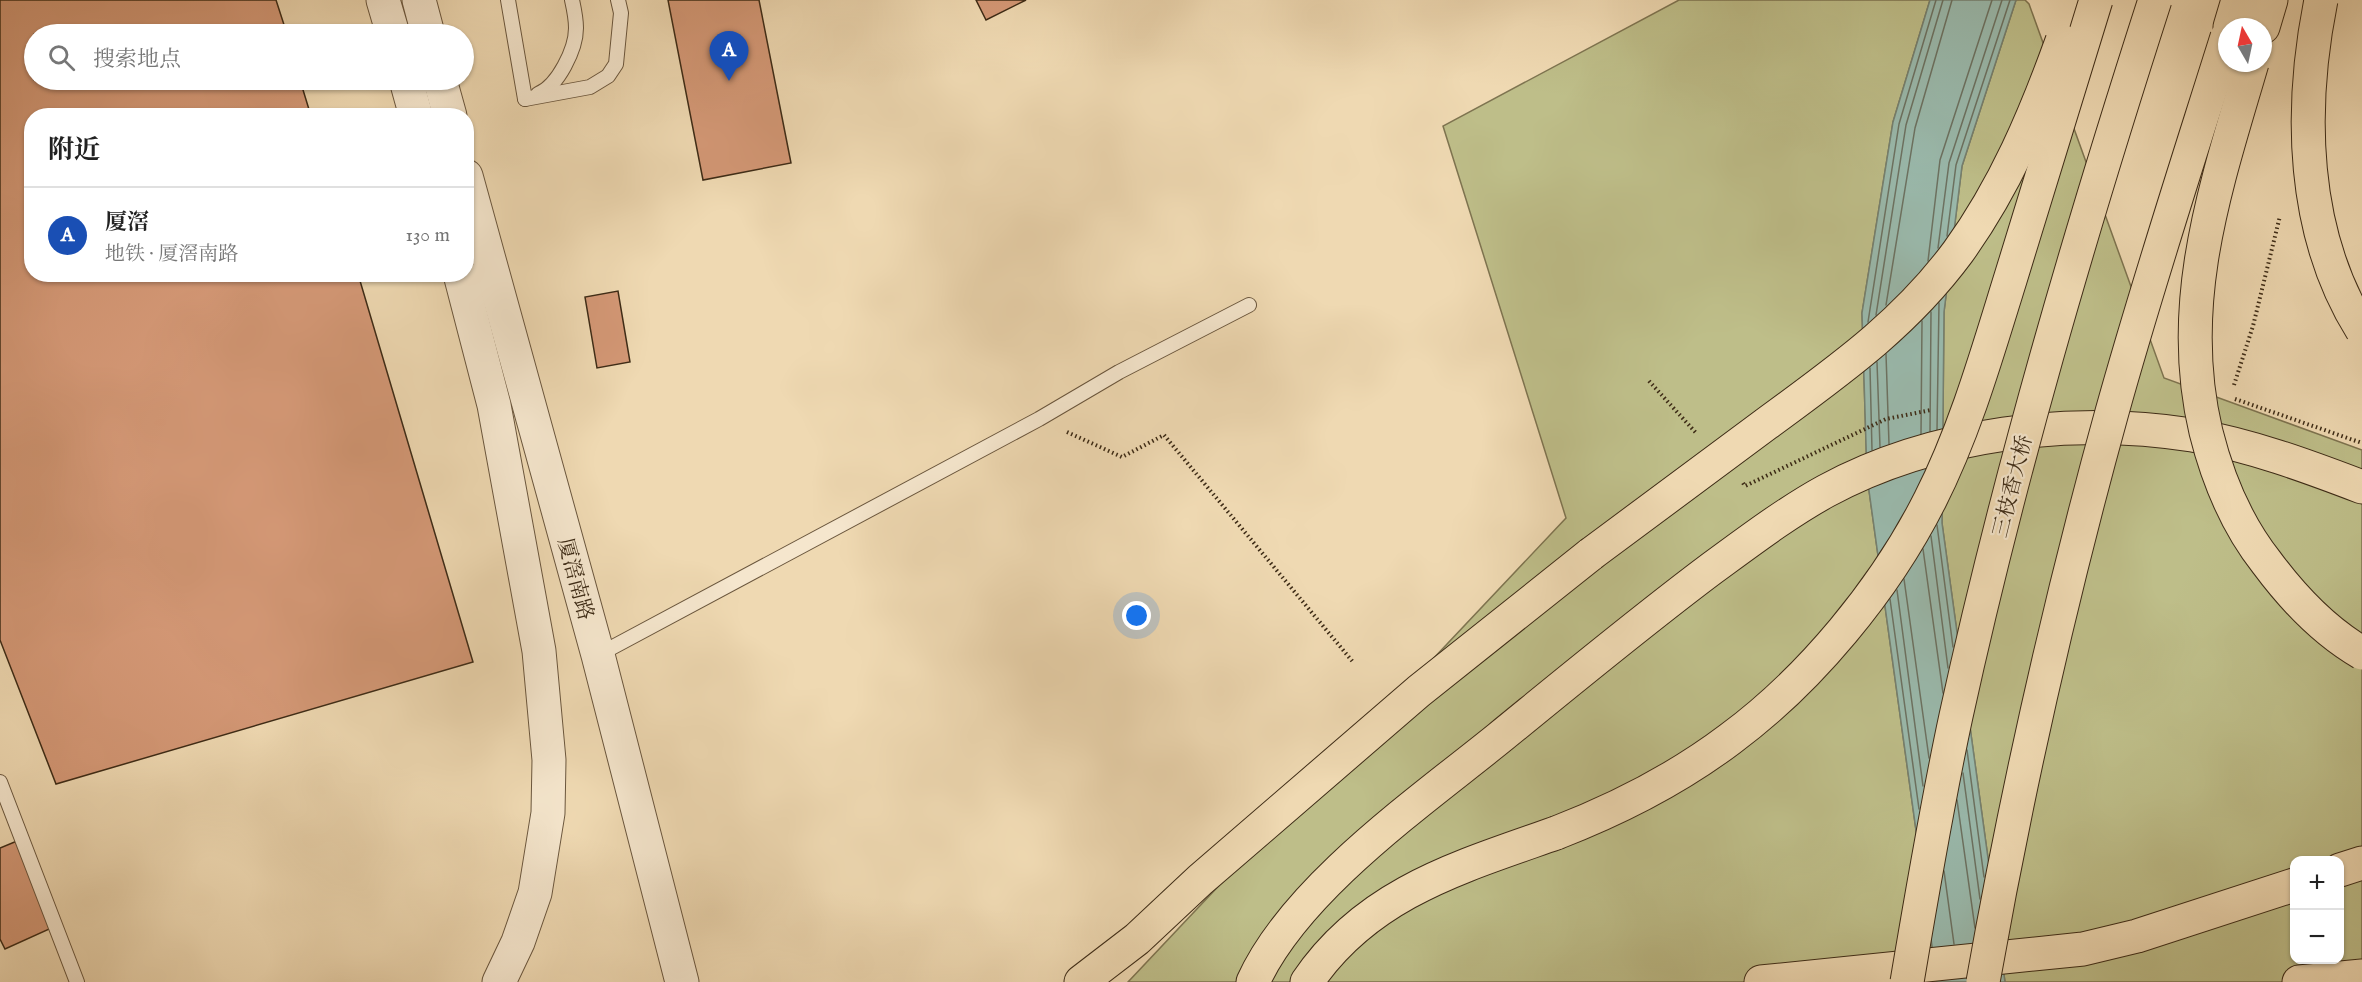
<!DOCTYPE html>
<html lang="zh">
<meta charset="utf-8">
<style>
:root{--surface:#fff;--page:#f2f2f2;--text:#222;--muted:#767676;--line:#e0e0e0;--accent:#0b8043}
body{margin:0;font-family:"IM FELL English","Noto Serif SC",serif;background:var(--page);color:var(--text)}
.controls{position:absolute;right:18px;bottom:18px;display:grid;overflow:hidden;border-radius:12px;box-shadow:0 2px 4px #0004}
.controls button{width:54px;height:54px;display:grid;place-items:center;padding:0;border:0;border-bottom:2px solid var(--line);background:var(--surface);color:var(--text);font:30px sans-serif}
.compass{position:absolute;left:2218px;top:18px;width:54px;height:54px;border-radius:50%;background:var(--surface);box-shadow:0 2px 4px #0004;rotate:351deg}
.you{position:absolute;left:1137px;top:616px;width:21px;height:21px;margin:-15px;border:4px solid #fff;border-radius:50%;background:#1a73e8;box-shadow:0 0 0 9px #1a73e833}
.badge{display:grid;place-items:center;width:39px;height:39px;border-radius:50%;background:var(--accent);color:#fff;font-size:20px;font-weight:700}
.pin{position:absolute;translate:-50% -50px;filter:drop-shadow(0 2px 3px #0008)}
.pin::after{content:'';position:absolute;top:32px;width:21px;height:18px;background:inherit;clip-path:polygon(0 0,100% 0,50% 100%)}
.list{margin:0;padding:0;list-style:none}
h2{display:flex;justify-content:space-between;align-items:center;height:78px;margin:0;padding:0 24px;font-size:26px}
h2 small{font-size:20px;font-weight:400;color:var(--muted)}
.list li{display:grid;grid-template-columns:39px 1fr auto;gap:18px;align-items:center;box-sizing:border-box;height:96px;padding:0 24px;border-top:2px solid var(--line)}
.list b{display:block;font-size:22px;white-space:nowrap}
.list p{margin:0;font-size:20px;white-space:nowrap;color:var(--muted)}
.list em{font-size:20px;font-style:normal;color:var(--muted)}
.icon{flex:none;width:33px;height:33px;fill:none;stroke:currentColor;stroke-width:2;stroke-linecap:round;stroke-linejoin:round}
.map{position:relative;flex:none;width:2362px;height:982px;overflow:hidden}
.search{position:absolute;background:var(--surface);box-shadow:0 2px 4px #0004;left:24px;top:24px;width:450px;height:66px;display:flex;align-items:center;gap:15px;box-sizing:border-box;padding:0 21px;border-radius:33px;color:var(--muted);font-size:22px}
.panel{position:absolute;background:var(--surface);box-shadow:0 2px 4px #0004;left:24px;top:108px;width:450px;height:174px;border-radius:24px}
.map>svg:first-child{display:block}
.green{fill:#bebe89;stroke:#7e7450;stroke-width:1.5;fill-rule:evenodd}
.water{fill:#9abaad;stroke:#758171;stroke-width:1.5}
.lines{fill:none;stroke-linecap:round;stroke-linejoin:round}
.shore{stroke:#6c7262;stroke-width:1.5}
.building{fill:#d49876;stroke:#3d2b16;stroke-width:1.5}
.service-casing{stroke:#6a563d;stroke-width:16}
.tertiary-casing{stroke:#6a563d;stroke-width:35}
.primary-casing{stroke:#3d2b16;stroke-width:35}
.trunk-casing{stroke:#3d2b16;stroke-width:35}
.path{stroke:#3d2b16;stroke-width:4;stroke-dasharray:1.5 3;stroke-linecap:butt}
.service{stroke:#f5e6cd;stroke-width:14}
.tertiary{stroke:#f5e6cd;stroke-width:33}
.primary{stroke:#efd9b2;stroke-width:33}
.trunk{stroke:#efd9b2;stroke-width:33}
.trunk-bridge-casing{stroke:#3d2b16;stroke-width:35;stroke-linecap:butt}
.trunk-bridge{stroke:#efd9b2;stroke-width:33}
.labels{text-anchor:middle;stroke-width:4.5;stroke-linejoin:round;paint-order:stroke}
.street-label{font-size:21px;fill:#3d2b16;stroke:#f5e6cd}
</style>
<div class="map">
<svg width="2362" height="982" viewBox="0 0 2362 982">
<rect width="100%" height="100%" fill="#efd9b2"/>
<filter id="stains"><feTurbulence type="fractalNoise" baseFrequency=".00333" numOctaves="4"/><feColorMatrix values="0 0 0 0 .2 0 0 0 0 .09 0 0 0 0 .02 0 0 0 .5 -.17"/></filter>
<radialGradient id="worn" r=".72"><stop offset=".6" stop-color="#630" stop-opacity="0"/><stop offset="1" stop-color="#630" stop-opacity=".3"/></radialGradient>
<g class="green">
<polygon points="1679,0 1930,0 1893,122 1862,313 1867,476 1937,982 1128,982 1566,518 1443,126"/>
<path d="M 2016,0 L 2025,0 L 2029,4 L 2164,378 L 2362,450 L 2362,982 L 2005,982 L 1942,523 L 1944,312 L 1962,166 ZM 2294,860 L 2340,860 L 2340,960 L 2294,960 Z"/>
</g>
<polygon class="water" points="1930,0 2016,0 1962,166 1944,312 1942,523 2005,982 1937,982 1867,476 1862,313 1893,122"/>
<g class="lines">
<g class="shore">
<polyline points="1947,236 1956,165 2010,0"/>
<polyline points="1938,248 1949,163 2002,0"/>
<polyline points="1928,261 1940,160 1992,0"/>
<polyline points="1886,305 1915,128 1952,0"/>
<polyline points="1876,315 1906,125 1943,0"/>
<polyline points="1868,322 1899,124 1936,0"/>
<polyline points="1886,354 1889,444"/>
<polyline points="1877,362 1880,447"/>
<polyline points="1870,368 1872,450"/>
<polyline points="1937,430 1939,303"/>
<polyline points="1930,432 1931,312"/>
<polyline points="1921,434 1922,321"/>
<polyline points="1937,525 1953,647"/>
<polyline points="1931,536 1948,668"/>
<polyline points="1923,549 1943,693"/>
<polyline points="1904,579 1929,758"/>
<polyline points="1897,590 1923,786"/>
<polyline points="1890,599 1919,809"/>
<polyline points="1967,750 1984,877"/>
<polyline points="1963,773 1980,899"/>
<polyline points="1957,800 1975,928"/>
<polyline points="1944,871 1954,944"/>
</g>
</g>
<g class="building">
<polygon points="0,0 276,0 287,34 34,34 34,80 300,80 311,116 32,116 32,274 358,274 473,662 56,784 0,640"/>
<polygon points="668,0 759,0 791,163 703,180"/>
<polygon points="976,0 1026,0 986,20"/>
<polygon points="618,291 630,362 597,368 585,297"/>
<polygon points="17,841 56,926 5,949 0,939 0,848"/>
</g>
<g class="lines">
<defs>
<g id="service">
<polyline points="508,0 525,99"/>
<path d="M 538,94 C 558,86 576,49 576,28 C 576,19 574,9 572,0"/>
<polyline points="525,99 590,87 608,76 616,64 621,13 618,0"/>
<polyline points="598,655 1039,419 1119,372 1249,305"/>
<polyline points="0,782 77,982"/>
</g>
<g id="tertiary">
<polyline points="383,0 393,34"/>
<polyline points="419,0 428,34"/>
<polyline points="406,80 416,116"/>
<polyline points="440,80 450,116"/>
<polyline points="466,176 598,655 682,982"/>
<polyline points="460,274 494,405 539,651 549,760 548,813 535,893 518,942 499,982"/>
</g>
<polyline id="primary" points="2299,982 2362,976"/>
<g id="trunk">
<polyline points="2230,27 2238,0"/>
<polyline points="2263,27 2271,0"/>
<polyline points="2340,870 2362,863"/>
<polyline points="1081,982 1137,939 1200,880 1419,691 1591,554"/>
<path d="M 1253,982 C 1295,889 1420,802 1499,738 C 1569,681 1639,623 1711,569 C 1748,542 1786,513 1826,491 C 1933,433 2072,416 2192,435 C 2250,445 2307,466 2362,487"/>
<path d="M 1307,982 C 1367,893 1460,867 1556,833"/>
<polyline points="1761,982 2083,949 2137,936 2294,885"/>
</g>
</defs>
<use href="#service" class="service-casing"/>
<use href="#tertiary" class="tertiary-casing"/>
<use href="#primary" class="primary-casing"/>
<use href="#trunk" class="trunk-casing"/>
<g class="path">
<polyline points="1649,381 1697,434"/>
<polyline points="2234,385 2253,326 2280,216"/>
<polyline points="2235,399 2362,443"/>
<polyline points="1067,432 1122,457 1164,435 1353,662"/>
<polyline points="1743,483 1745,486 1886,419 1931,410"/>
</g>
<use href="#service" class="service"/>
<use href="#tertiary" class="tertiary"/>
<use href="#primary" class="primary"/>
<use href="#trunk" class="trunk"/>
<defs>
<g id="trunk-bridge">
<path d="M 2321,0 C 2299,109 2301,233 2362,330"/>
<path d="M 2252,63 C 2216,186 2175,303 2206,432 C 2218,480 2236,524 2267,563 C 2293,598 2324,631 2362,653"/>
<path d="M 1591,554 C 1650,510 1708,467 1766,424 C 1838,371 1904,325 1958,252 C 2005,187 2035,116 2062,41"/>
<path d="M 1556,833 C 1618,809 1677,779 1730,739 C 1810,680 1885,589 1930,500 C 1965,431 1987,354 2010,280 C 2039,186 2068,93 2096,0"/>
<path d="M 1907,982 C 1922,893 1937,804 1956,716 C 2009,474 2079,236 2155,0"/>
<path d="M 1983,982 C 2017,790 2060,600 2112,412 C 2147,286 2188,161 2227,37"/>
</g>
</defs>
<use href="#trunk-bridge" class="trunk-bridge-casing"/>
<use href="#trunk-bridge" class="trunk-bridge"/>
</g>
<g class="labels">
<g class="street-label">
<text transform="translate(2012 486) rotate(-76)" y="7">三枝香大桥</text>
<text transform="translate(576 579) rotate(75)" y="7">厦滘南路</text>
</g>
</g>
<rect width="100%" height="100%" filter="url(#stains)"/>
<rect width="100%" height="100%" fill="url(#worn)"/>
</svg>
<div class="controls">
<button>+</button>
<button>−</button>
</div>
<svg class="compass" viewBox="-18 -18 36 36"><path d="M0-13l5 13h-10z" fill="#e53935"/><path d="M0 13l5-13h-10z" fill="#767676"/></svg>
<div class="you"></div>
<div class="pin badge" style="left:729px;top:81px;background:#1a4fb4">A</div>
<div class="search"><svg class="icon" aria-label="search" viewBox="0 0 24 24"><circle cx="10" cy="10" r="6"/><path d="M15 15l6 6"/></svg>搜索地点</div>
<section class="panel">
<h2>附近<small></small></h2>
<ul class="list">
<li><span class="badge" style="background:#1a4fb4">A</span><div><b>厦滘</b><p>地铁 · 厦滘南路</p></div><em>130 m</em></li>
</ul>
</section>
</div>
